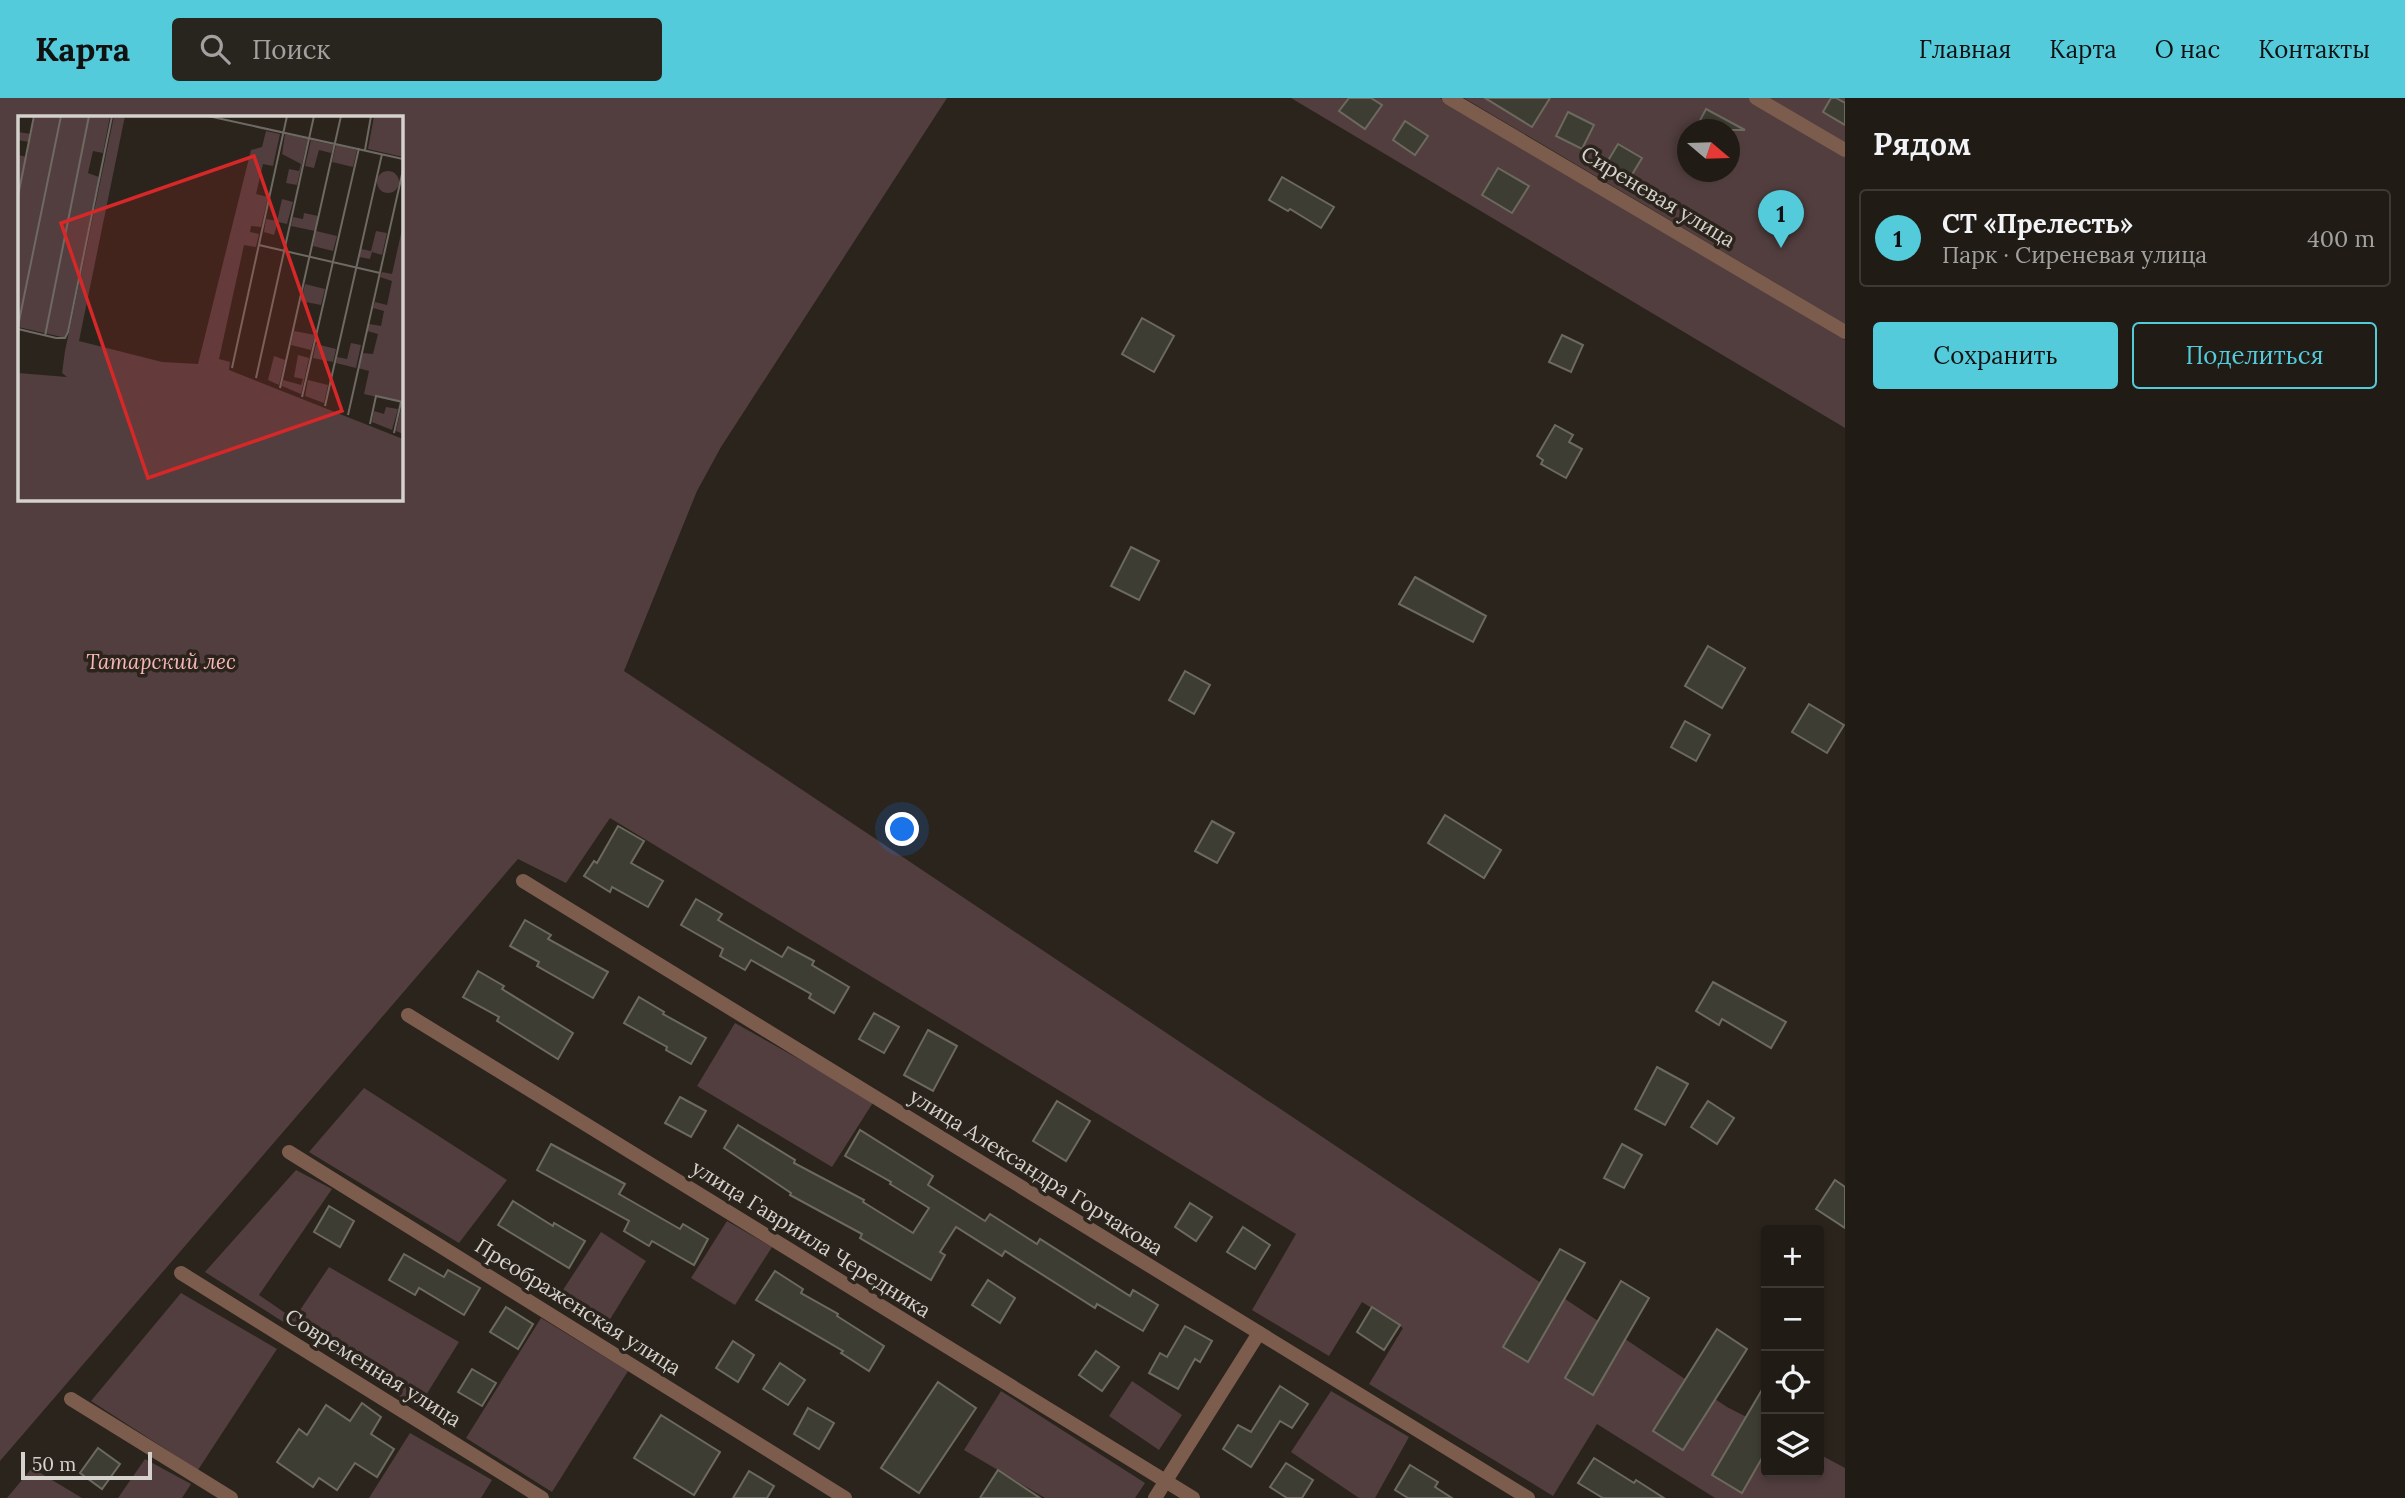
<!DOCTYPE html>
<html lang="ru">
<meta charset="utf-8">
<style>
:root{--surface:#201b15;--page:#28241e;--text:#f1f3f6;--muted:#a2a1a0;--line:#3d3934;--accent:#53cbdb}
body{margin:0;font-family:Lora,serif;background:var(--page);color:var(--text)}
.controls{position:absolute;right:21px;bottom:21px;display:grid;overflow:hidden;border-radius:7px;box-shadow:0 4px 10px #0003}
.controls button{width:63px;height:63px;display:grid;place-items:center;padding:0;border:0;border-bottom:2px solid var(--line);background:var(--surface);color:var(--text);font:35px sans-serif}
.compass{position:absolute;left:1677px;top:21px;width:63px;height:63px;border-radius:50%;background:var(--surface);box-shadow:0 4px 10px #0003;rotate:109deg}
.scale{position:absolute;left:21px;bottom:18px;width:131px;box-sizing:border-box;padding-left:7px;border:4px solid #d5d1cc;border-top:0;font-size:19px;line-height:24px;white-space:nowrap;color:#d5d1cc;-webkit-text-stroke:5px #2a241c;paint-order:stroke}
.you{position:absolute;left:903px;top:732px;width:24px;height:24px;margin:-18px;border:5px solid #fff;border-radius:50%;background:#1a73e8;box-shadow:0 0 0 10px #1a73e833}
.badge{display:grid;place-items:center;width:46px;height:46px;border-radius:50%;background:var(--accent);color:#111;font-size:23px;font-weight:700}
.pin{position:absolute;translate:-50% -58px;filter:drop-shadow(0 2px 4px #0008)}
.pin::after{content:'';position:absolute;top:37px;width:24px;height:21px;background:inherit;clip-path:polygon(0 0,100% 0,50% 100%)}
.list{margin:0;padding:0;list-style:none}
h2{display:flex;justify-content:space-between;align-items:center;height:91px;margin:0;padding:0 28px;font-size:30px}
h2 small{font-size:23px;font-weight:400;color:var(--muted)}
.list li{display:grid;grid-template-columns:46px 1fr auto;gap:21px;align-items:center;box-sizing:border-box;height:98px;margin:0 14px 14px;padding:0 14px;border:2px solid var(--line);border-radius:7px}
.list b{display:block;font-size:26px;white-space:nowrap}
.list p{margin:0;font-size:23px;white-space:nowrap;color:var(--muted)}
.list em{font-size:23px;font-style:normal;color:var(--muted)}
.actions{display:flex;gap:14px;padding:21px 28px}
.actions a{flex:1;padding:16px 0;border:2px solid var(--accent);border-radius:7px;text-align:center;font-size:24px;color:var(--accent)}
.actions .main{background:var(--accent);color:#111}
.icon{flex:none;width:38px;height:38px;fill:none;stroke:currentColor;stroke-width:2;stroke-linecap:round;stroke-linejoin:round}
.map{position:relative;flex:none;width:1845px;height:1400px;overflow:hidden}
header{display:flex;align-items:center;gap:42px;box-sizing:border-box;height:98px;padding:0 35px;background:var(--accent);color:#111}
header strong{font-size:33px}
nav{display:flex;gap:38px;margin-inline-start:auto;font-size:24px}
.search{width:490px;height:63px;background:var(--page);display:flex;align-items:center;gap:18px;box-sizing:border-box;padding:0 24px;border-radius:7px;color:var(--muted);font-size:26px}
main{display:flex}
aside{flex:1;background:var(--surface)}
.map>svg:first-child{display:block}
.green{fill:#523e3e;fill-rule:evenodd}
.building{fill:#3e3d33;stroke:#6c6a5f;stroke-width:2}
.lines{fill:none;stroke-linecap:round;stroke-linejoin:round}
.minor{stroke:#7b5c4d;stroke-width:14}
.labels{text-anchor:middle;stroke-width:7;stroke-linejoin:round;paint-order:stroke}
.street-label{font-size:21px;fill:#d5d1cc;stroke:#2a241c}
.park-label{font-size:21px;font-style:italic;fill:#f7b7b6;stroke:#2a241c}
.inset-road{fill:none;stroke:#6e6962;stroke-width:2}
.view{fill:#d62828;fill-opacity:0.15;stroke:#d62828;stroke-width:3.5}
.inset-edge{fill:none;stroke:#d5d1cc;stroke-width:3.5}
</style>
<header>
<strong>Карта</strong>
<div class="search"><svg class="icon" aria-label="search" viewBox="0 0 24 24"><circle cx="10" cy="10" r="6"/><path d="M15 15l6 6"/></svg>Поиск</div>
<nav><a>Главная</a><a>Карта</a><a>О нас</a><a>Контакты</a></nav>
</header>
<main>
<div class="map">
<svg width="1845" height="1400" viewBox="0 0 1845 1400">
<rect width="100%" height="100%" fill="#2a241c"/>
<g class="green">
<path d="M 0,0 L 947,0 L 721,349 L 697,393 L 624,573 L 1727,1309 L 1766,1329 L 1766,1374 L 1819,1374 L 1819,1356 L 1845,1370 L 1845,1400 L 1715,1400 L 1597,1326 L 1553,1398 L 1369,1286 L 1403,1230 L 1362,1204 L 1329,1258 L 1252,1212 L 1296,1136 L 610,720 L 566,785 L 518,761 L 0,1363 ZM 19,19 L 401,19 L 401,401 L 19,401 Z"/>
<polygon points="1291,0 1440,0 1845,242 1845,330"/>
<path d="M 1464,0 L 1845,0 L 1845,226 ZM 1688,32 L 1730,32 L 1730,74 L 1688,74 Z"/>
<polygon points="735,925 874,1003 832,1069 697,988"/>
<polygon points="364,990 507,1082 459,1145 309,1054"/>
<polygon points="296,1072 332,1091 259,1197 294,1221 329,1169 459,1244 418,1310 205,1174"/>
<polygon points="727,1123 772,1149 735,1207 691,1180"/>
<polygon points="601,1134 646,1163 604,1231 557,1201"/>
<polygon points="181,1195 277,1251 198,1372 91,1303"/>
<polygon points="541,1220 628,1273 552,1394 466,1340"/>
<polygon points="1132,1283 1182,1317 1159,1352 1109,1318"/>
<polygon points="1001,1293 1145,1385 1135,1400 1045,1400 964,1352"/>
<polygon points="1331,1293 1409,1339 1375,1400 1359,1400 1291,1354"/>
<polygon points="410,1335 492,1382 481,1400 369,1400"/>
<polygon points="145,1361 191,1386 182,1400 118,1400"/>
<polygon points="32,1370 82,1400 7,1400"/>
</g>
<g class="building">
<polygon points="1349,0 1371,0 1382,7 1365,31 1339,13"/>
<polygon points="1485,0 1550,0 1532,29"/>
<polygon points="1831,0 1836,0 1845,5 1845,27 1823,14"/>
<polygon points="1706,11 1745,32 1695,32"/>
<polygon points="1568,14 1594,27 1582,51 1556,38"/>
<polygon points="1405,23 1428,38 1415,57 1393,42"/>
<polygon points="1618,46 1642,60 1630,80 1606,66"/>
<polygon points="1498,70 1529,88 1512,115 1482,97"/>
<polygon points="1282,79 1334,109 1321,130 1290,111 1288,113 1269,102"/>
<polygon points="1142,220 1174,238 1154,274 1122,256"/>
<polygon points="1562,237 1583,247 1571,274 1549,264"/>
<polygon points="1555,327 1573,337 1569,344 1582,351 1566,380 1541,366 1543,362 1537,358"/>
<polygon points="1131,449 1159,463 1139,502 1111,488"/>
<polygon points="1415,479 1486,518 1473,544 1399,506"/>
<polygon points="1708,548 1745,570 1722,610 1685,588"/>
<polygon points="1185,573 1210,587 1194,616 1169,602"/>
<polygon points="1809,606 1844,627 1827,655 1792,634"/>
<polygon points="1685,623 1710,637 1696,663 1671,649"/>
<polygon points="1445,717 1501,752 1484,780 1428,745"/>
<polygon points="1212,723 1234,735 1217,765 1195,753"/>
<polygon points="618,728 644,743 631,765 663,783 648,809 612,789 610,794 584,778 594,763 597,765"/>
<polygon points="696,801 722,816 718,822 782,859 788,849 814,863 812,867 849,889 834,915 809,900 811,896 751,862 745,872 720,858 723,851 681,827"/>
<polygon points="525,822 551,837 548,841 608,874 593,900 537,868 539,864 510,848"/>
<polygon points="478,873 504,888 502,891 573,935 558,961 497,923 499,919 463,899"/>
<polygon points="1713,884 1786,924 1771,950 1722,921 1719,927 1696,913"/>
<polygon points="639,899 664,914 663,916 706,940 691,966 666,952 667,949 624,925"/>
<polygon points="874,915 899,929 884,955 859,941"/>
<polygon points="928,932 957,948 933,993 904,977"/>
<polygon points="1657,969 1688,986 1665,1027 1635,1011"/>
<polygon points="680,999 706,1013 691,1039 665,1025"/>
<polygon points="1057,1003 1090,1023 1066,1063 1033,1043"/>
<polygon points="1708,1003 1734,1020 1717,1046 1691,1029"/>
<polygon points="738,1027 795,1062 794,1065 864,1102 863,1104 913,1135 929,1110 890,1086 891,1084 845,1058 860,1032 933,1078 928,1087 985,1123 990,1116 1037,1146 1040,1141 1130,1198 1133,1192 1158,1207 1143,1233 1097,1206 1095,1210 1005,1153 1002,1158 956,1129 940,1154 945,1157 931,1182 860,1140 862,1136 790,1097 791,1095 724,1050"/>
<polygon points="551,1046 625,1086 619,1096 680,1131 683,1126 708,1141 694,1167 652,1143 649,1148 624,1133 629,1123 537,1072"/>
<polygon points="1622,1046 1642,1057 1624,1090 1604,1080"/>
<polygon points="1835,1082 1845,1089 1845,1130 1816,1111"/>
<polygon points="513,1103 553,1128 554,1125 585,1143 569,1170 498,1127"/>
<polygon points="1190,1105 1212,1119 1196,1143 1175,1129"/>
<polygon points="329,1108 354,1123 340,1149 314,1134"/>
<polygon points="1243,1129 1270,1147 1255,1171 1227,1154"/>
<polygon points="1560,1151 1585,1165 1528,1264 1503,1249"/>
<polygon points="404,1156 444,1179 448,1172 480,1190 464,1217 419,1190 415,1197 389,1182"/>
<polygon points="775,1173 803,1191 801,1195 838,1216 837,1218 884,1248 869,1273 841,1255 843,1253 756,1202"/>
<polygon points="988,1182 1015,1200 1000,1225 972,1207"/>
<polygon points="1621,1183 1649,1200 1593,1297 1565,1280"/>
<polygon points="506,1209 533,1226 518,1251 490,1234"/>
<polygon points="1372,1209 1400,1227 1384,1252 1357,1234"/>
<polygon points="1185,1228 1212,1243 1200,1264 1195,1261 1178,1291 1149,1275 1160,1255 1167,1259"/>
<polygon points="1717,1231 1747,1251 1683,1352 1653,1333"/>
<polygon points="733,1243 754,1257 738,1284 716,1270"/>
<polygon points="1096,1253 1119,1269 1102,1293 1079,1277"/>
<polygon points="780,1265 805,1282 788,1307 763,1291"/>
<polygon points="472,1271 496,1285 482,1308 458,1294"/>
<polygon points="938,1284 976,1310 919,1395 881,1370"/>
<polygon points="1766,1285 1766,1353 1742,1395 1712,1377"/>
<polygon points="1280,1288 1308,1306 1292,1330 1280,1323 1251,1369 1223,1351 1238,1327 1251,1334"/>
<polygon points="362,1305 381,1319 371,1336 394,1351 377,1379 355,1365 337,1392 319,1380 313,1389 277,1364 299,1331 307,1337 326,1307 350,1323"/>
<polygon points="808,1310 834,1325 819,1351 794,1336"/>
<polygon points="661,1317 720,1354 694,1397 634,1360"/>
<polygon points="98,1350 120,1366 102,1391 80,1375"/>
<polygon points="1594,1360 1634,1385 1636,1382 1664,1400 1603,1400 1578,1385"/>
<polygon points="1286,1365 1313,1382 1302,1400 1287,1400 1270,1389"/>
<polygon points="1410,1367 1438,1384 1435,1389 1452,1400 1408,1400 1395,1392"/>
<polygon points="998,1372 1040,1400 980,1400"/>
<polygon points="749,1373 774,1388 767,1400 733,1400"/>
</g>
<g class="lines">
<g class="minor">
<polyline points="1449,0 1845,234"/>
<polyline points="1756,0 1845,52"/>
<polyline points="523,783 1528,1400"/>
<polyline points="408,917 1193,1400"/>
<polyline points="289,1054 845,1400"/>
<polyline points="181,1175 542,1400"/>
<polyline points="71,1301 231,1400"/>
<polyline points="1155,1400 1259,1235"/>
</g>
</g>
<g class="labels">
<g class="street-label">
<text transform="translate(1658 99) rotate(31)" y="7">Сиреневая улица</text>
<text transform="translate(1036 1074) rotate(32)" y="7">улица Александра Горчакова</text>
<text transform="translate(811 1141) rotate(32)" y="7">улица Гавриила Чередника</text>
<text transform="translate(578 1209) rotate(32)" y="7">Преображенская улица</text>
<text transform="translate(373 1270) rotate(32)" y="7">Современная улица</text>
</g>
<g class="park-label">
<text x="161" y="571">Татарский лес</text>
</g>
</g>
<g transform="translate(18 18)">
<rect width="385" height="385" fill="#2a241c"/>
<path d="M 17,0 L 92,0 L 85,37 L 75,35 L 70,57 L 81,61 L 48,222 L 0,211 L 0,39 L 9,41 L 11,26 L 0,24 L 0,16 L 13,18 ZM 96,0 L 107,0 L 61,225 L 144,246 L 180,248 L 233,34 L 244,31 L 248,15 L 262,18 L 255,50 L 245,48 L 238,78 L 250,81 L 243,111 L 233,110 L 232,116 L 241,118 L 238,131 L 226,129 L 201,243 L 212,246 L 211,254 L 385,323 L 385,385 L 0,385 L 0,257 L 49,261 L 44,257 L 47,235 ZM 356,0 L 385,0 L 385,41 L 350,33 ZM 267,18 L 290,23 L 279,69 L 268,67 L 271,53 L 281,55 L 283,48 L 264,38 ZM 293,24 L 316,29 L 313,37 L 301,34 L 296,52 L 287,50 ZM 318,29 L 339,34 L 335,51 L 314,46 ZM359 66a11 11 0 1 1 22 0a11 11 0 1 1-22 0ZM 264,83 L 275,86 L 269,108 L 260,106 L 256,119 L 246,116 L 248,103 L 259,105 ZM 286,97 L 300,100 L 297,115 L 273,110 L 275,101 L 285,103 ZM 385,109 L 385,289 L 384,294 L 385,318 L 378,315 L 384,287 L 346,278 L 351,255 L 340,252 L 345,237 L 355,238 L 360,218 L 349,215 L 351,208 L 363,210 L 366,195 L 355,192 L 357,186 L 369,189 L 374,165 L 362,161 L 364,156 L 374,158 ZM 298,115 L 319,120 L 315,135 L 295,130 ZM 358,115 L 369,117 L 364,139 L 354,136 L 352,143 L 341,141 L 343,133 L 353,135 ZM 287,168 L 307,173 L 303,189 L 283,185 ZM 276,215 L 297,219 L 293,234 L 273,229 ZM 333,227 L 343,229 L 338,252 L 318,247 L 319,241 L 329,243 ZM 298,228 L 318,233 L 315,246 L 295,242 ZM 280,239 L 291,242 L 283,278 L 264,270 L 265,264 L 283,269 L 285,263 L 276,261 ZM 256,240 L 267,244 L 261,269 L 250,264 ZM 290,264 L 310,269 L 306,287 L 287,280 ZM 368,291 L 380,293 L 374,314 L 354,306 L 356,295 L 366,298 Z" fill="#523e3e"/>
<path class="inset-road" d="M 190,0 L 385,43M 347,34 L 353,0M 0,80 L 16,0M 241,129 L 362,157M 0,210 L 43,0M 0,213 L 38,222 L 47,222 L 50,216 L 94,0M 27,220 L 71,0M 214,252 L 269,0M 238,262 L 296,0M 262,272 L 323,0M 284,281 L 341,32M 307,290 L 364,38M 330,299 L 385,54M 352,308 L 358,280 L 385,286M 376,317 L 383,286"/>
<path class="view" d="M 236,40 L 324,295 L 130,362 L 43,107 Z"/>
<rect width="385" height="385" class="inset-edge"/>
</g>
</svg>
<div class="controls">
<button>+</button>
<button>−</button>
<button><svg class="icon" aria-label="locate" viewBox="0 0 24 24"><circle cx="12" cy="12" r="6"/><path d="M12 2v4M12 18v4M2 12h4M18 12h4"/></svg></button>
<button><svg class="icon" aria-label="layers" viewBox="0 0 24 24"><path d="M12 4l9 5-9 5-9-5zM3 14l9 5 9-5"/></svg></button>
</div>
<svg class="compass" viewBox="-18 -18 36 36"><path d="M0-13l5 13h-10z" fill="#e53935"/><path d="M0 13l5-13h-10z" fill="#a2a1a0"/></svg>
<div class="scale">50 m</div>
<div class="you"></div>
<div class="pin badge" style="left:1781px;top:150px">1</div>
</div>
<aside>
<h2>Рядом<small></small></h2>
<ul class="list">
<li><span class="badge">1</span><div><b>СТ «Прелесть»</b><p>Парк · Сиреневая улица</p></div><em>400 m</em></li>
</ul>
<div class="actions"><a class="main">Сохранить</a><a>Поделиться</a></div>
</aside>
</main>
